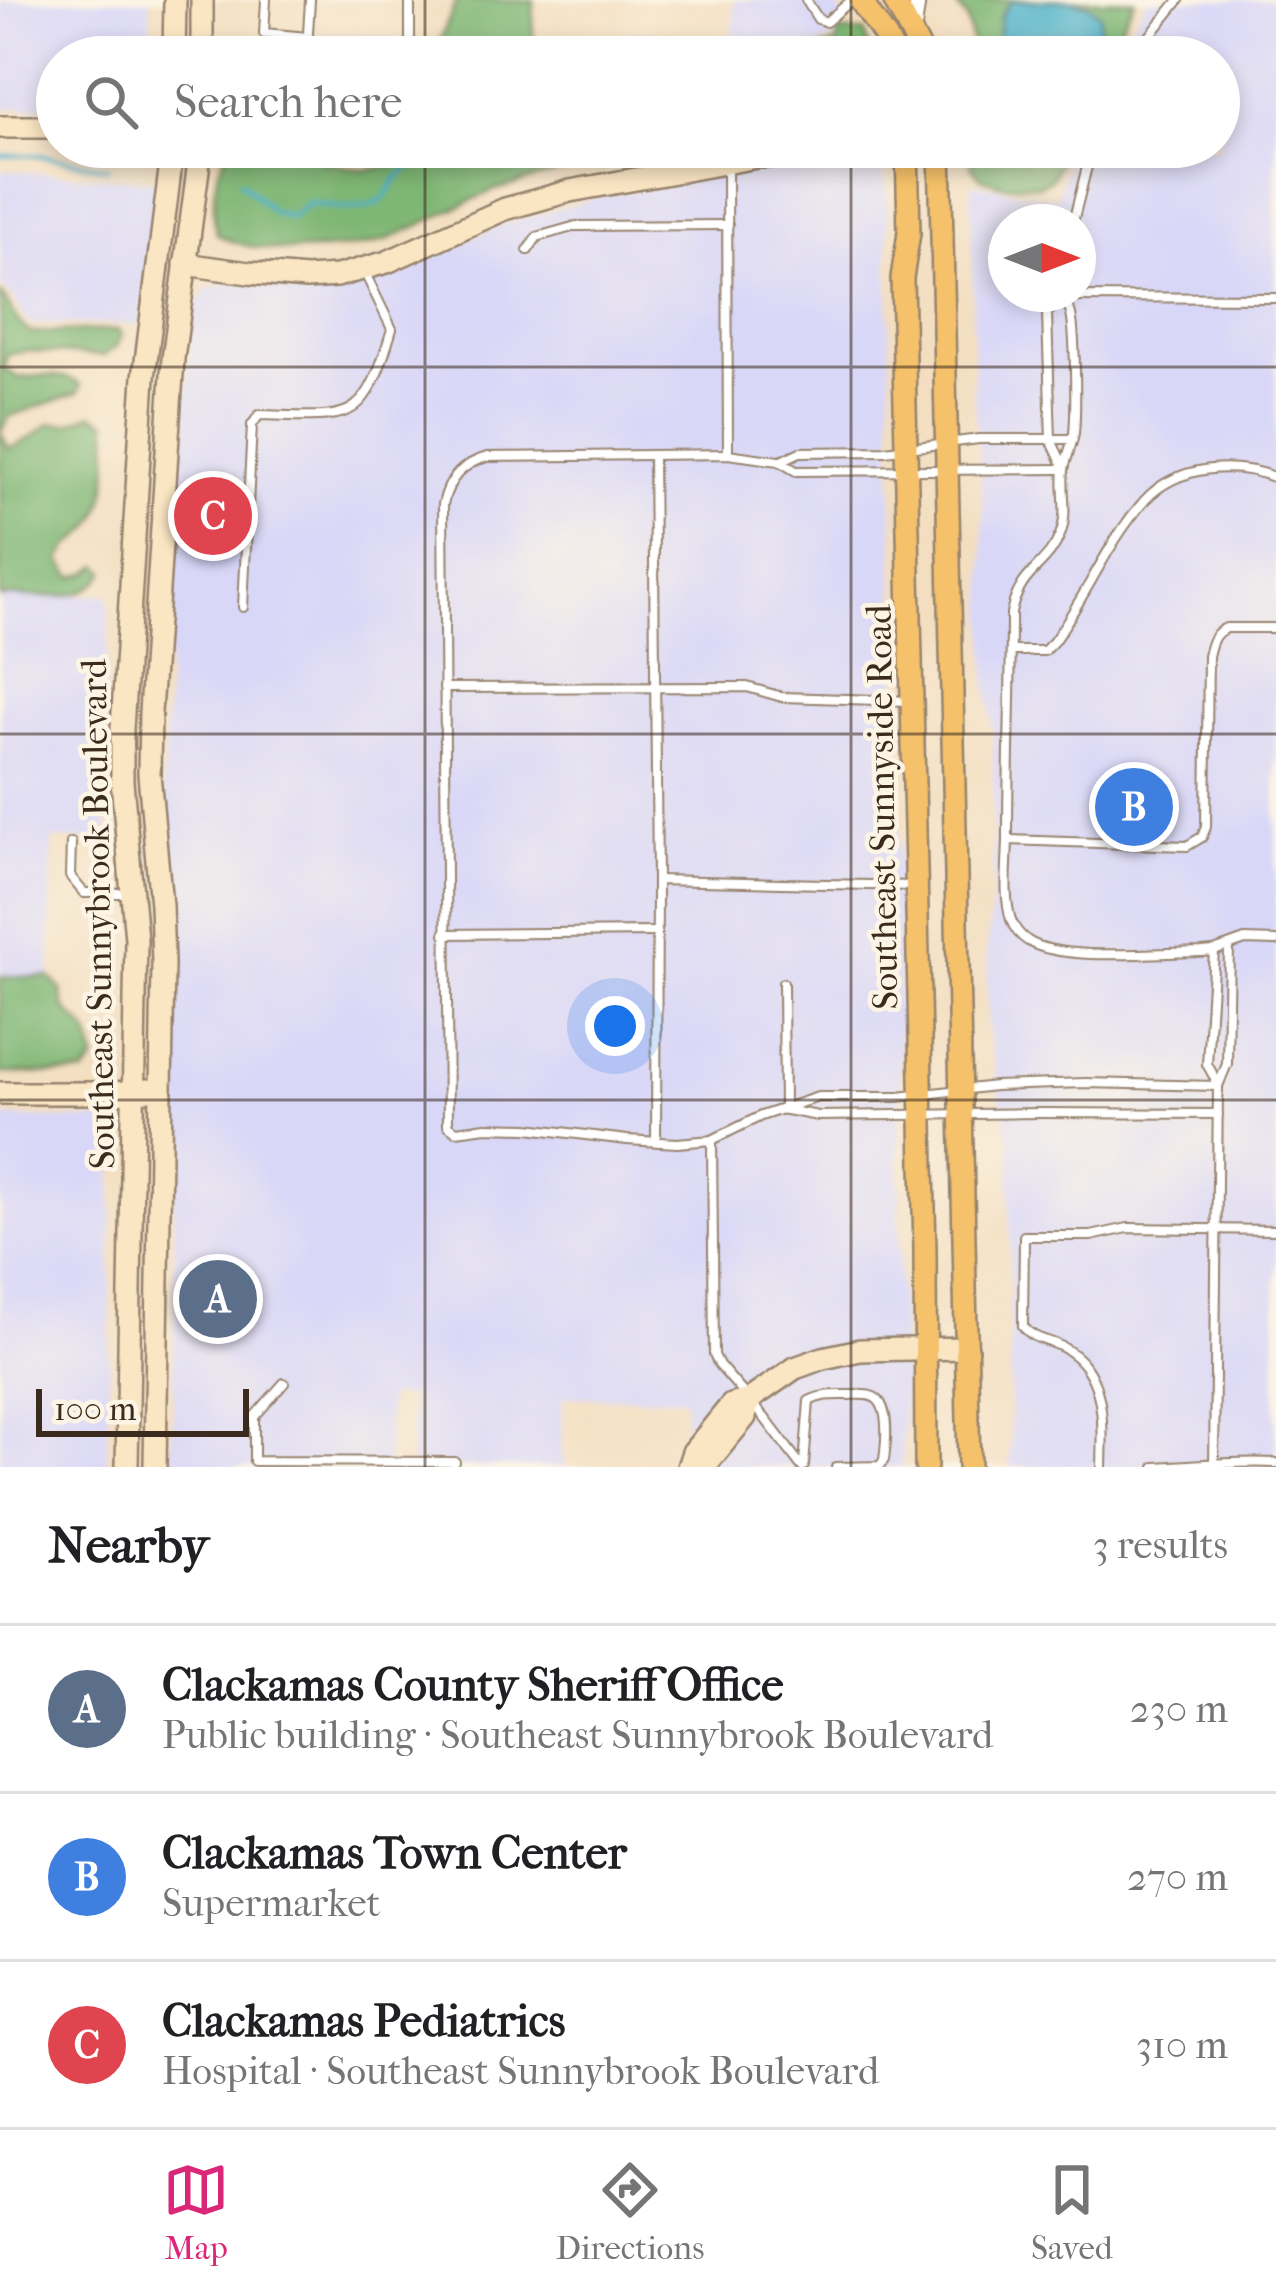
<!DOCTYPE html>
<meta charset="utf-8">
<style>
:root{--surface:#fff;--page:#f2f2f2;--text:#202124;--muted:#757577;--line:#e0e0e0;--accent:#db2777}
body{margin:0;font-family:"IM FELL French Canon",serif;background:var(--page);color:var(--text)}
.compass{position:absolute;left:988px;top:204px;width:108px;height:108px;border-radius:50%;background:var(--surface);box-shadow:0 6px 18px #0003;rotate:90deg}
.scale{position:absolute;left:36px;bottom:30px;width:213px;box-sizing:border-box;padding-left:12px;border:6px solid #3b2a1e;border-top:0;font-size:33px;line-height:42px;white-space:nowrap;color:#3b2a1e;-webkit-text-stroke:9px #fcf5e5;paint-order:stroke}
.you{position:absolute;left:615px;top:1026px;width:42px;height:42px;margin:-30px;border:9px solid #fff;border-radius:50%;background:#1a73e8;box-shadow:0 0 0 18px #1a73e833}
.badge{display:grid;place-items:center;width:78px;height:78px;border-radius:50%;background:var(--accent);color:#fff;font-size:39px;font-weight:700}
.pin{position:absolute;translate:-50% -50%;border:6px solid #fff;box-shadow:0 3px 12px #0006}
.list{margin:0;padding:0;list-style:none}
h2{display:flex;justify-content:space-between;align-items:center;height:156px;margin:0;padding:0 48px;font-size:51px}
h2 small{font-size:39px;font-weight:400;color:var(--muted)}
.list li{display:grid;grid-template-columns:78px 1fr auto;gap:36px;align-items:center;box-sizing:border-box;height:168px;padding:0 48px;border-top:3px solid var(--line)}
.list b{display:block;font-size:45px;white-space:nowrap}
.list p{margin:0;font-size:39px;white-space:nowrap;color:var(--muted)}
.list em{font-size:39px;font-style:normal;color:var(--muted)}
.icon{flex:none;width:66px;height:66px;fill:none;stroke:currentColor;stroke-width:2;stroke-linecap:round;stroke-linejoin:round}
.map{position:relative;flex:none;width:1276px;height:1467px;overflow:hidden}
.search{position:absolute;background:var(--surface);box-shadow:0 6px 18px #0003;left:36px;right:36px;top:36px;height:132px;display:flex;align-items:center;gap:30px;box-sizing:border-box;padding:0 42px;border-radius:66px;color:var(--muted);font-size:45px}
.sheet{height:660px;background:var(--surface)}
nav{display:flex;justify-content:space-around;align-items:center;box-sizing:border-box;height:168px;border-top:3px solid var(--line);background:var(--surface);font-size:33px;color:var(--muted)}
nav a{display:grid;justify-items:center;gap:6px}
nav .on{color:var(--accent)}
.map>svg:first-child{display:block}
.built{fill:#d9d7f8;fill-rule:evenodd}
.forest{fill:#7eb673;stroke:#5c7048;stroke-width:3}
.water{fill:#4ab0c9;stroke:#426d74;stroke-width:3}
.lines{fill:none;stroke-linecap:round;stroke-linejoin:round}
.stream{stroke:#4ab0c9;stroke-width:4.5}
.lane-casing{stroke:#97846f;stroke-width:12}
.street-casing{stroke:#97846f;stroke-width:18}
.secondary-casing{stroke:#97846f;stroke-width:26}
.primary-casing{stroke:#97846f;stroke-width:26}
.lane{stroke:#fff;stroke-width:8}
.street{stroke:#fff;stroke-width:14}
.secondary{stroke:#fbe6c4;stroke-width:21}
.primary{stroke:#f5c16b;stroke-width:21}
.grid{fill:none;stroke:#3b2a1e;stroke-width:3;stroke-opacity:0.55}
.labels{text-anchor:middle;stroke-width:9;stroke-linejoin:round;paint-order:stroke}
.street-label{font-size:36px;fill:#3b2a1e;stroke:#fcf5e5}
</style>
<div class="map">
<svg width="1276" height="1467" viewBox="0 0 1276 1467">
<rect width="100%" height="100%" fill="#fcf5e5"/>
<filter id="ink" filterUnits="userSpaceOnUse"><feTurbulence type="fractalNoise" baseFrequency=".00833" numOctaves="2"/><feDisplacementMap in="SourceGraphic" scale="24" xChannelSelector="R" yChannelSelector="G"/><feConvolveMatrix kernelMatrix="1 2 1 2 8 2 1 2 1" color-interpolation-filters="sRGB"/></filter>
<filter id="wash" filterUnits="userSpaceOnUse"><feTurbulence type="fractalNoise" baseFrequency=".004" numOctaves="4" result="noise"/><feDisplacementMap in="SourceGraphic" scale="48" xChannelSelector="R" yChannelSelector="G"/><feGaussianBlur stdDeviation="2.7" result="paint"/><feColorMatrix in="noise" values="0 0 0 0 0 0 0 0 0 0 0 0 0 0 0 0 0 1.4 0 .05"/><feComposite in="paint" operator="in"/></filter>
<g filter="url(#wash)">
<rect width="100%" height="100%" fill="#f3dec0"/>
<g class="built">
<polygon points="0,0 150,0 150,57 57,57 57,107 0,108"/>
<polygon points="734,0 833,0 847,21 829,41 784,57 733,57"/>
<path d="M 1147,0 L 1276,0 L 1276,1467 L 1010,1467 L 1010,1146 L 988,1033 L 987,952 L 993,884 L 993,730 L 987,684 L 983,505 L 974,396 L 971,183 L 1055,199 L 1073,147 L 1219,147 L 1219,57 L 1113,57 ZM 1006,222 L 1078,222 L 1078,294 L 1006,294 Z"/>
<polygon points="870,169 882,173 887,187 900,872 899,1273 904,1385 902,1467 683,1467 685,1398 562,1397 561,1445 564,1467 411,1467 411,1397 388,1396 387,1467 169,1467 173,1421 176,889 163,789 168,654 192,311 207,289 229,284 341,289 398,274 497,226 596,198 748,170"/>
<polygon points="0,170 158,181 159,199 140,324 29,324 14,299 0,285"/>
<polygon points="109,595 102,777 108,841 52,839 50,977 0,977 0,597"/>
<polygon points="0,1117 103,1120 114,1130 107,1467 0,1467"/>
</g>
<g class="forest">
<polygon points="457,0 534,0 532,57 433,57"/>
<polygon points="953,0 1135,0 1105,57 975,57 967,19"/>
<polygon points="838,32 865,32 871,57 795,57 837,43"/>
<path d="M 232,147 L 321,147 L 321,161 L 365,170 L 393,166 L 418,147 L 679,147 L 576,167 L 492,191 L 387,240 C 347,253 253,257 217,234 C 211,209 213,166 232,147 Z"/>
<polygon points="974,147 1065,147 1052,178 1040,185 1003,185 981,178 971,166"/>
<path d="M 0,293 C 12,306 16,324 31,333 L 118,330 L 122,336 L 116,346 L 104,356 L 26,351 L 7,355 L 4,368 L 19,378 C 40,376 63,371 81,385 L 78,393 L 10,416 L 1,433 L 9,449 L 30,438 L 51,423 L 68,424 L 92,414 L 107,422 C 110,455 112,497 92,526 C 81,540 67,543 61,561 L 73,577 L 88,573 L 99,565 L 106,571 C 84,607 37,594 0,597 Z"/>
<path d="M 0,977 L 50,977 L 62,990 C 63,1018 74,1012 87,1031 C 92,1038 93,1052 95,1060 L 84,1074 L 0,1073 Z"/>
</g>
<polygon class="water" points="1069,0 1089,5 1101,14 1100,26 1087,57 995,57 1001,15 1012,1"/>
<g class="lines">
<g class="stream">
<polyline points="815,57 833,54 835,57"/>
<polyline points="0,156 39,155 108,168"/>
<path d="M 240,181 L 272,212 L 291,217 L 310,203 C 330,207 357,212 377,203 C 388,198 388,190 395,181 C 413,159 437,153 464,158 L 483,147"/>
</g>
</g>
</g>
<g filter="url(#ink)">
<g class="lines">
<defs>
<g id="lane">
<polyline points="266,0 264,33 308,37"/>
<polyline points="806,0 818,19 826,22 852,0"/>
<polyline points="309,57 307,50 310,0"/>
<polyline points="410,57 410,0"/>
<polyline points="1133,57 1179,0"/>
<polyline points="727,168 728,454"/>
<polyline points="1073,222 1092,147"/>
<polyline points="528,250 537,237 576,226 728,225"/>
<path d="M 1063,294 C 1065,300 1068,305 1070,311 C 1076,327 1076,413 1074,433 C 1072,446 1066,457 1064,470 C 1061,491 1069,513 1060,535 C 1047,568 1020,570 1011,613 C 1011,687 1008,762 1008,836 C 1008,862 1003,895 1011,920 C 1014,928 1020,936 1028,941 C 1060,962 1161,952 1202,952 L 1214,951 L 1245,940 L 1276,941"/>
<polyline points="1063,297 1047,313 1051,440 1064,467"/>
<polyline points="1064,297 1276,298"/>
<polyline points="653,455 657,880"/>
<polyline points="781,461 800,452 885,451 979,439 1073,439"/>
<path d="M 1064,469 L 796,471 L 779,461 L 728,454 L 487,457 C 462,464 449,478 443,504 L 448,1125 L 456,1131 L 486,1127 L 528,1128 L 627,1140 L 677,1143 L 712,1140 L 761,1116 L 818,1097 L 898,1097 L 995,1086 L 1085,1083 L 1218,1086"/>
<path d="M 243,607 L 252,425 L 259,415 C 353,417 363,427 392,329 L 364,271"/>
<path d="M 1011,651 L 1044,651 L 1053,642 C 1086,597 1108,541 1145,500 C 1177,465 1235,461 1276,478"/>
<polyline points="444,688 747,687 782,697 910,701"/>
<path d="M 1008,840 L 1187,846 L 1202,837 L 1206,827 L 1208,656 C 1211,644 1213,633 1226,628 L 1276,628"/>
<polyline points="71,843 70,876 84,893 126,893"/>
<polyline points="445,934 657,932"/>
<polyline points="1214,951 1207,1064 1218,1084"/>
<polyline points="783,983 784,1110"/>
<polyline points="786,1110 818,1116 1041,1113 1218,1114"/>
<polyline points="712,1140 714,1355 719,1365 764,1417 802,1467"/>
<polyline points="656,1141 657,880 914,886"/>
<polyline points="284,1383 254,1417 254,1461 455,1462"/>
<path d="M 804,1466 L 809,1401 C 822,1394 834,1395 849,1395 C 858,1395 871,1393 878,1400 C 890,1412 886,1445 884,1460 L 880,1466 L 836,1467"/>
<path d="M 1102,1467 C 1103,1424 1107,1372 1064,1348 C 1048,1339 1034,1341 1023,1326 L 1024,1236 L 1091,1236 L 1128,1228 L 1276,1230"/>
<path d="M 1155,1467 C 1195,1465 1235,1461 1276,1463"/>
<polyline points="1214,1467 1218,1086 1227,1064 1229,946"/>
</g>
<polyline id="street" points="913,34 918,0"/>
<g id="secondary">
<polyline points="202,0 202,57"/>
<polyline points="174,57 175,0"/>
<polyline points="0,127 57,127"/>
<polyline points="185,264 249,273 306,278 337,276 387,262 505,209 570,191 757,157 907,154"/>
<polyline points="0,1093 115,1093 148,1090"/>
<polyline points="127,1467 136,939 122,781 122,729 144,377 173,147"/>
<polyline points="155,1467 163,963 161,905 149,774 150,713 173,359 201,147"/>
<polyline points="688,1467 693,1452 731,1405 749,1400 795,1368 823,1358 860,1350 967,1348"/>
<polyline points="704,1467 745,1417 749,1400"/>
</g>
<g id="primary">
<polyline points="860,0 886,38 896,57"/>
<polyline points="894,0 924,57"/>
<polyline points="907,147 909,233 902,278 925,1250 926,1467"/>
<polyline points="940,147 969,1467"/>
</g>
</defs>
<use href="#lane" class="lane-casing"/>
<use href="#street" class="street-casing"/>
<use href="#secondary" class="secondary-casing"/>
<use href="#primary" class="primary-casing"/>
<use href="#lane" class="lane"/>
<use href="#street" class="street"/>
<use href="#secondary" class="secondary"/>
<use href="#primary" class="primary"/>
</g>
</g>
<path class="grid" d="M 425,0 L 425,57M 851,0 L 851,57M 425,147 L 425,1467M 851,147 L 851,1467M 0,367 L 1276,367M 0,734 L 1276,734M 0,1100 L 1276,1100"/>
<g class="labels">
<g class="street-label">
<text transform="translate(881 807) rotate(-91)" y="13">Southeast Sunnyside Road</text>
<text transform="translate(97 914) rotate(-91)" y="13">Southeast Sunnybrook Boulevard</text>
</g>
</g>
</svg>
<svg class="compass" viewBox="-18 -18 36 36"><path d="M0-13l5 13h-10z" fill="#e53935"/><path d="M0 13l5-13h-10z" fill="#757577"/></svg>
<div class="scale">100 m</div>
<div class="you"></div>
<div class="pin badge" style="left:218px;top:1299px;background:#5c6f8a">A</div>
<div class="pin badge" style="left:1134px;top:807px;background:#3f7fe0">B</div>
<div class="pin badge" style="left:213px;top:516px;background:#e0444e">C</div>
<div class="search"><svg class="icon" aria-label="search" viewBox="0 0 24 24"><circle cx="10" cy="10" r="6"/><path d="M15 15l6 6"/></svg>Search here</div>
</div>
<section class="sheet">
<h2>Nearby<small>3 results</small></h2>
<ul class="list">
<li><span class="badge" style="background:#5c6f8a">A</span><div><b>Clackamas County Sheriff Office</b><p>Public building · Southeast Sunnybrook Boulevard</p></div><em>230 m</em></li>
<li><span class="badge" style="background:#3f7fe0">B</span><div><b>Clackamas Town Center</b><p>Supermarket</p></div><em>270 m</em></li>
<li><span class="badge" style="background:#e0444e">C</span><div><b>Clackamas Pediatrics</b><p>Hospital · Southeast Sunnybrook Boulevard</p></div><em>310 m</em></li>
</ul>
</section>
<nav>
<a class="on"><svg class="icon" aria-label="map" viewBox="0 0 24 24"><path d="M3 6l6-2 6 2 6-2v14l-6 2-6-2-6 2zM9 4v14M15 6v14"/></svg>Map</a>
<a><svg class="icon" aria-label="directions" viewBox="0 0 24 24"><path d="M12 3l9 9-9 9-9-9zM9 14v-3h6M13 9l2 2-2 2"/></svg>Directions</a>
<a><svg class="icon" aria-label="saved" viewBox="0 0 24 24"><path d="M7 4h10v16l-5-4-5 4z"/></svg>Saved</a>
</nav>
